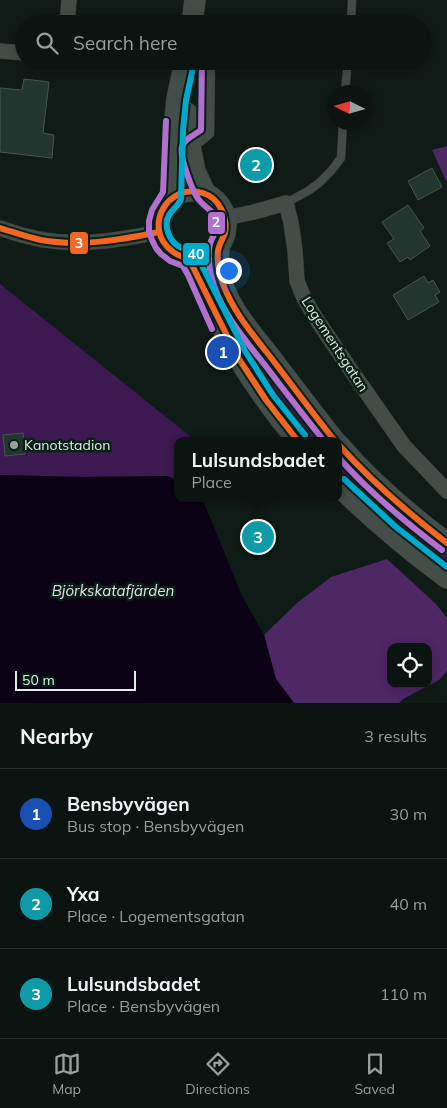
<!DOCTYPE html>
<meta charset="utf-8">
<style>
:root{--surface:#0b1410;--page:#141d19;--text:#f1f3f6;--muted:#9a9e9f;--line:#2b3330;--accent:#96a39d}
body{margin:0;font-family:Mulish,sans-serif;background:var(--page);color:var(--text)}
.controls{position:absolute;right:15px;bottom:15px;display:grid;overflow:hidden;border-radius:10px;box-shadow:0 2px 12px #0003}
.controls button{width:45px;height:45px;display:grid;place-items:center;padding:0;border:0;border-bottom:1px solid var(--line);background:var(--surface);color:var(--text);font:25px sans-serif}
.compass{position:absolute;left:327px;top:85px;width:45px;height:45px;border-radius:50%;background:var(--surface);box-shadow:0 2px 12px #0003;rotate:275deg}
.scale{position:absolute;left:15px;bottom:12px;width:121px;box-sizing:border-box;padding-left:5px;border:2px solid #dfece6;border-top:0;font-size:14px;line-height:18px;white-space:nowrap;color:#dfece6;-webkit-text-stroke:4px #0a2017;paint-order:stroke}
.you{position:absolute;left:228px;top:270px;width:18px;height:18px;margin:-12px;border:4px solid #fff;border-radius:50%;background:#1a73e8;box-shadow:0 0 0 8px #1a73e833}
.badge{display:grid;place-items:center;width:32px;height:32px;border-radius:50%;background:var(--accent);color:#fff;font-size:16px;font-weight:700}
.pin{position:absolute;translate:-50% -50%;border:2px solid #fff;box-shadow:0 1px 5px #0006}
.popup{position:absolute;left:174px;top:437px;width:168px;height:65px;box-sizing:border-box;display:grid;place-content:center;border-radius:10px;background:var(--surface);filter:drop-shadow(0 1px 4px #0005);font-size:16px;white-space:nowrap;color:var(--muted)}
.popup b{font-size:19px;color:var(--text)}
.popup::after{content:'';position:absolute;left:50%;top:100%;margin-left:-10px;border:10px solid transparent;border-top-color:var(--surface)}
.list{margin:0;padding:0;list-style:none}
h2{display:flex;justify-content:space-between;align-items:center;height:65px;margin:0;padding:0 20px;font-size:21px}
h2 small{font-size:16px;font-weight:400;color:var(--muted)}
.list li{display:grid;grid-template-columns:32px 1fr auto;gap:15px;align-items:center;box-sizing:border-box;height:90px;padding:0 20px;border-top:1px solid var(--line)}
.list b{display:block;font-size:19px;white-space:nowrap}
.list p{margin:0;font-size:16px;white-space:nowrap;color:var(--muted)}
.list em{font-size:16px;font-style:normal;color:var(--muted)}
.icon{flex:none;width:28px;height:28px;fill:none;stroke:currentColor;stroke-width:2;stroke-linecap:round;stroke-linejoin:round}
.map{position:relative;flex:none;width:447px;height:703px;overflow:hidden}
.search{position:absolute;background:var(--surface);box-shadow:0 2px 12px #0003;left:15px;right:15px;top:15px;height:55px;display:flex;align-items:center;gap:12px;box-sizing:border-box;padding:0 18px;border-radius:28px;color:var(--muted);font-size:19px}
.sheet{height:335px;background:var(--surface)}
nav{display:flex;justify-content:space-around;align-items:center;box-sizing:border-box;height:70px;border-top:1px solid var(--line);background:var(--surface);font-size:14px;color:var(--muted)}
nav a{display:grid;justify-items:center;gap:2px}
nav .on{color:var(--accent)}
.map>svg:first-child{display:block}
.green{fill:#3d1952}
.forest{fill:#4e2765;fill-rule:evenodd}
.water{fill:#0b0216}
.building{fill:#22352f;stroke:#49544f}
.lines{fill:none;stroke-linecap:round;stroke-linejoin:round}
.lane-casing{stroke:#2f3733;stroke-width:9}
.street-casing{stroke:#2f3733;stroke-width:16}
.secondary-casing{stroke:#2f3733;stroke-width:22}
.lane{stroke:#434d48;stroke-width:8}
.street{stroke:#434d48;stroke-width:15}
.secondary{stroke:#434e49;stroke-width:21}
.bus-1-casing{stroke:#0a2017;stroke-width:10}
.bus-2-casing{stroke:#0a2017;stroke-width:10}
.bus-3-casing{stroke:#0a2017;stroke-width:10}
.bus-1{stroke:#f26522;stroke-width:6}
.bus-2{stroke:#b36fd0;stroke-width:6}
.bus-3{stroke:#00a9ce;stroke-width:6}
.poi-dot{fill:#96a39d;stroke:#0a2017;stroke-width:2}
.labels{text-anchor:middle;stroke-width:5;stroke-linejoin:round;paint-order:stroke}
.street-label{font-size:14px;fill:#dfece6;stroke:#0a2017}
.poi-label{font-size:14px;fill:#dfece6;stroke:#0a2017;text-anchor:start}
.water-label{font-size:15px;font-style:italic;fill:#e9ddf2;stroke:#0a2017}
.line-badge{stroke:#0a2017;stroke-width:2}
.badge-label{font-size:14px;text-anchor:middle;font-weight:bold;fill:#fff}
</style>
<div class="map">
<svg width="447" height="703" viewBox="0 0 447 703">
<rect width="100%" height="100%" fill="#0f1b16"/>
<g class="green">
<polygon points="0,284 196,441 178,441 178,481 168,476 82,477 0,475"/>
<polygon points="228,313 255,356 291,405 322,441 311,441 284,409 249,360 224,314"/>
<polygon points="338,459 436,547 447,555 447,565 398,527 363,496 338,470"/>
</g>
<g class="forest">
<polygon points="447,146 447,183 432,150"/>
<path d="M 387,559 L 436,604 L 447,618 L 447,671 L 439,680 L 403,699 L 399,703 L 294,703 L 276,679 L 264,635 L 297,603 L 331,577 ZM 391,647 L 428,647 L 428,684 L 391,684 Z"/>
</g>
<polygon class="water" points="0,475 82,477 168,476 178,481 178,498 202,498 242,596 264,635 276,679 294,703 0,703"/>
<g class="building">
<polygon points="24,79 49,82 43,133 54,135 52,158 0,152 0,88 22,90"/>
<polygon points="432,168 442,187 418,200 408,181"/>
<polygon points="408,205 424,228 420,231 430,246 410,260 408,257 400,262 387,243 394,239 382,222"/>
<polygon points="424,276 428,283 433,280 440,292 435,295 439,302 408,320 393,295"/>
<polygon points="23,433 25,454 5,456 3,435"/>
</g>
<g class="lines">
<defs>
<g id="lane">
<polyline points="351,24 352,0"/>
<polyline points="345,92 348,61"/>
<polyline points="194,147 210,134 211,61"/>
<polyline points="286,203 308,191 319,183 331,171 341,158 343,122"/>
</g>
<g id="street">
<polyline points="67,24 69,0"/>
<polyline points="0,51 24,53"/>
<polyline points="225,218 254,212 286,203 291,223 295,250 297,281 304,298 315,317 348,366 404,446 447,491"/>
<path d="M 0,228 C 58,250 100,244 159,232"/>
</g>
<g id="secondary">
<polyline points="192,24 195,0"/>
<polyline points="187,113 187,131 195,171 206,195"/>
<circle cx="192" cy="225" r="34"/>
<polyline points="172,198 174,129 177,99 185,61"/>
<path d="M 219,245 C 218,258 218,270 222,283 C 232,313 256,338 274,362 C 295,389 314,415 335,441"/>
<path d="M 189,259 C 201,280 210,303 221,325 C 240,366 269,406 298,441"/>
<path d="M 338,444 C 370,481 408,514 447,543"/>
<path d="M 338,485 C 372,519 408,549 447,578"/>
</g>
</defs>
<use href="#lane" class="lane-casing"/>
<use href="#street" class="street-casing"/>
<use href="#secondary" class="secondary-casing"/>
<use href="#lane" class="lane"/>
<use href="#street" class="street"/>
<use href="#secondary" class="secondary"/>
<defs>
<g id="bus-1">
<path d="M 0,228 C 13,232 27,237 41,240 C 80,247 120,240 159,232"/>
<path d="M 298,441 L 266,400 L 237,356 L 189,259 C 184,257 176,255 172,251 C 142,228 167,182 203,193 C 219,198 228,217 225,233 C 223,239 219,244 218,251 C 217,262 219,274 223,284 C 234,314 256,338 275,363 C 295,389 314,415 335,441"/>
<path d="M 338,444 C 371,481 408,513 447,543"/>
</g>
<g id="bus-2">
<path d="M 202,61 L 201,130 C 196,134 183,140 182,147 C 179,156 193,193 199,200 C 205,208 214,210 216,220 C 218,228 214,234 211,241 C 207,251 209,265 211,275 C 219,311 246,341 268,369 C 286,393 305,417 324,441"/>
<polyline points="166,121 163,192 152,210 149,221 149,231 152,240 156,248 161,254 170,261 183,266 188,275 212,329"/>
<path d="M 338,457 C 369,492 405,522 442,550"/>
</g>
<g id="bus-3">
<path d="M 194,63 L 186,100 L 183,130 L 181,199 C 178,206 173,209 169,215 C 163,225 169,240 178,246 C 184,250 191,249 196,254 L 245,351 L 273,395 L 305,435"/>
<polyline points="344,479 396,527 447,567"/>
</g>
</defs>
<use href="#bus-1" class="bus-1-casing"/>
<use href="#bus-2" class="bus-2-casing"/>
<use href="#bus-3" class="bus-3-casing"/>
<use href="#bus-1" class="bus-1"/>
<use href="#bus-2" class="bus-2"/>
<use href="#bus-3" class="bus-3"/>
</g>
<circle class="poi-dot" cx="14" cy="445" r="5"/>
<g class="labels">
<g class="street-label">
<text transform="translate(335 344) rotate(57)" y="5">Logementsgatan</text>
</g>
<g class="poi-label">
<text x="24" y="450">Kanotstadion</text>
</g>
<g class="water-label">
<text x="113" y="596">Björkskatafjärden</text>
</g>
</g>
<g class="line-badge">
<rect x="207" y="211" width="19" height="24" rx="5" fill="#b36fd0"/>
<rect x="69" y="231" width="20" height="24" rx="5" fill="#f26522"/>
<rect x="182" y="242" width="28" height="24" rx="5" fill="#00a9ce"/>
</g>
<g class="badge-label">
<text x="216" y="227">2</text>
<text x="79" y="248">3</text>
<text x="196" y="259">40</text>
</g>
</svg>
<div class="controls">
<button><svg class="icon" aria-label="locate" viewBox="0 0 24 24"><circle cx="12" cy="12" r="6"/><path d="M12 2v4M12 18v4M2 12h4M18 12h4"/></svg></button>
</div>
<svg class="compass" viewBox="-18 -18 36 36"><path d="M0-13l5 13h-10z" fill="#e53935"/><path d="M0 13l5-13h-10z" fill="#9a9e9f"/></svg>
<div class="scale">50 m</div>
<div class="you"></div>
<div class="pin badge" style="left:223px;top:352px;background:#1a4fb4">1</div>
<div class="pin badge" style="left:256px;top:165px;background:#0f9aa8">2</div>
<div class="pin badge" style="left:258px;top:537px;background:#0f9aa8">3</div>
<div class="popup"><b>Lulsundsbadet</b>Place</div>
<div class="search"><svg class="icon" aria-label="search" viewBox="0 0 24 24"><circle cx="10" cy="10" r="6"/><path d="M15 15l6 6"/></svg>Search here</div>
</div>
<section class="sheet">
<h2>Nearby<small>3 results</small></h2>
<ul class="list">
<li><span class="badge" style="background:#1a4fb4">1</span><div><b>Bensbyvägen</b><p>Bus stop · Bensbyvägen</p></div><em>30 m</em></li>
<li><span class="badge" style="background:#0f9aa8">2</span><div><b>Yxa</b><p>Place · Logementsgatan</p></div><em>40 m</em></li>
<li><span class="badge" style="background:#0f9aa8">3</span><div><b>Lulsundsbadet</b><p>Place · Bensbyvägen</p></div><em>110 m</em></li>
</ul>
</section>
<nav>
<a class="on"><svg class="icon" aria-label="map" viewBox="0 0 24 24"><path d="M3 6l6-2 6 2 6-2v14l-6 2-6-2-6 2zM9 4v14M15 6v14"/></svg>Map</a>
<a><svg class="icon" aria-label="directions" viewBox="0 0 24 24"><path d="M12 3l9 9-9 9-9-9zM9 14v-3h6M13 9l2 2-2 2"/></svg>Directions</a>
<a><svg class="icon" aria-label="saved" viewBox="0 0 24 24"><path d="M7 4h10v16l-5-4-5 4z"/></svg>Saved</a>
</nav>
